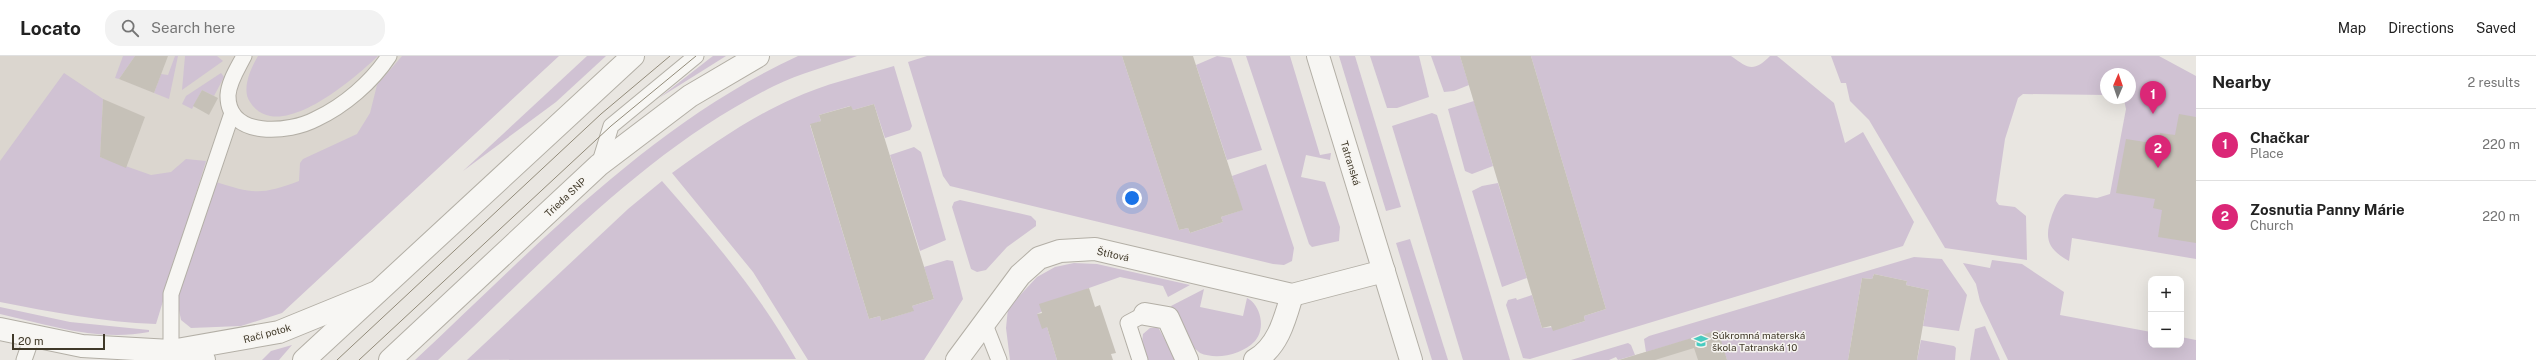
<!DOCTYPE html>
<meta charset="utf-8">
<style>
:root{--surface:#fff;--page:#f2f2f2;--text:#222;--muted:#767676;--line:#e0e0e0;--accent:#db2777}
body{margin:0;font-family:"Public Sans",sans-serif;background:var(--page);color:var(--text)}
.controls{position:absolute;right:12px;bottom:12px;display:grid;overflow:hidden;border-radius:8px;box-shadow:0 4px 16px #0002}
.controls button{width:36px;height:36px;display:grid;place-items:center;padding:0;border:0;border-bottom:1px solid var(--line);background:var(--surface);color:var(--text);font:20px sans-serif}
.compass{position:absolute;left:2100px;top:12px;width:36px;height:36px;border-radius:50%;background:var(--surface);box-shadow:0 4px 16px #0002;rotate:2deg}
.scale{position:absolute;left:12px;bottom:10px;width:93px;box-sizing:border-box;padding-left:4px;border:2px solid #403929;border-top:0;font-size:11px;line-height:14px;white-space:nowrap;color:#403929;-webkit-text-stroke:3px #f6f4f0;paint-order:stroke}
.you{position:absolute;left:1132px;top:142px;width:14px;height:14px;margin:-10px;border:3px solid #fff;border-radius:50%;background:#1a73e8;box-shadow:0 0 0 6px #1a73e833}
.badge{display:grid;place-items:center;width:26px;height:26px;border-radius:50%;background:var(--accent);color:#fff;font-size:13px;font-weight:700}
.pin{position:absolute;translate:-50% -33px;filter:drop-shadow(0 1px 2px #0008)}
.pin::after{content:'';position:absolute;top:21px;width:14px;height:12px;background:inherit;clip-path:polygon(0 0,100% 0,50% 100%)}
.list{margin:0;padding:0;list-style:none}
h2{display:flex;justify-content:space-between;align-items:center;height:52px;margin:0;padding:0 16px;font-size:17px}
h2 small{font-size:13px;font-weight:400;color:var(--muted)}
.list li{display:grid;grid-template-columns:26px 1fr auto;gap:12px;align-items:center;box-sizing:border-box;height:72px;padding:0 16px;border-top:1px solid var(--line)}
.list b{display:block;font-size:15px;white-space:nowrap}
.list p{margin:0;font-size:13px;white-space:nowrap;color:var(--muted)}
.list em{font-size:13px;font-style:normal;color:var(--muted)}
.icon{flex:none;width:22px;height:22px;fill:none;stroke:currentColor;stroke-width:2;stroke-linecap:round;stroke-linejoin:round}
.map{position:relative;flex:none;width:2196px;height:304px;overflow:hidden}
header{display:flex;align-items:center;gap:24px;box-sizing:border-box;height:56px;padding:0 20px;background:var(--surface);border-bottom:1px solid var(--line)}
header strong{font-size:19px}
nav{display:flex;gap:22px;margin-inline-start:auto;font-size:14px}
.search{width:280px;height:36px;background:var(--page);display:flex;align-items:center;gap:10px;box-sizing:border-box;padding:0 14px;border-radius:16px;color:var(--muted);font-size:15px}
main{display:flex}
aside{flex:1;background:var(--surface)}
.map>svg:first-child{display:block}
.built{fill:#dbd6cf}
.green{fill:#d0c2d3}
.building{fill:#c6c1b8}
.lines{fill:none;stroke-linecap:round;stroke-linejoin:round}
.service-casing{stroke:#b3afa6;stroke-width:17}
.minor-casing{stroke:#b3afa6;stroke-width:24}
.tertiary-casing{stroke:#b3afa6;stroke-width:24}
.service{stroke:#f7f6f3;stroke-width:15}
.minor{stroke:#f7f6f3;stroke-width:22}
.tertiary{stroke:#f7f6f3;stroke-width:22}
.tram{stroke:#928b7a;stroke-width:1}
.labels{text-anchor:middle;stroke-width:3;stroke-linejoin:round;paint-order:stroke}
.street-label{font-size:10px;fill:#403929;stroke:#f6f4f0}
.poi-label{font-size:10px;fill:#403929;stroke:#f6f4f0;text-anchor:start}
</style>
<header>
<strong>Locato</strong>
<div class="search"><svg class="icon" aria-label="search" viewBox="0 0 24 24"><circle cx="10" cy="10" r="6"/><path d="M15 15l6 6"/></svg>Search here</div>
<nav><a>Map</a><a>Directions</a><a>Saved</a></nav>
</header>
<main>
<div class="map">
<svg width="2196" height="304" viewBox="0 0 2196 304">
<rect width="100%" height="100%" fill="#e9e6e1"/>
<g class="built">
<polygon points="0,0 448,0 236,245 0,142"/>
<polygon points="1718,274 1727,304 1619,304"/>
</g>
<g class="green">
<polygon points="123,0 135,0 119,23 115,22"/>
<polygon points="175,0 178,0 169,43 154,37 161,18 168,19"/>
<polygon points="185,0 217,0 223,5 182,34"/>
<path d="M 258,0 L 378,0 C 355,22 278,90 250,46 C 241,33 251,12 258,0 Z"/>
<path d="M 402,0 L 559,0 L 282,257 L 241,270 L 191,272 L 181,264 L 177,244 L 180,233 L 216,126 C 253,138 262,139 299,125 L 300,107 L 303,103 L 357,78 L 370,57 L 377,29 Z"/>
<polygon points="587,0 606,0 556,46 463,115"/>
<polygon points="713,0 726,0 659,42 709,3"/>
<path d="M 798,0 L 857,0 C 829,10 800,17 774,30 C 643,95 544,206 438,304 L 415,304 C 534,193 649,69 798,0 Z"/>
<polygon points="927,0 1122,0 1179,174 1188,172 1190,177 1223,166 1221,161 1242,154 1232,120 1266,108 1294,192 1292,205 1284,209 1273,208 950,130 943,120 908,6"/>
<polygon points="1217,0 1231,2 1262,94 1227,104 1196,9"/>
<polygon points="1246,0 1290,0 1320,99 1331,97 1330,104 1306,99 1301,121 1325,126 1340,171 1339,185 1312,191 1309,188"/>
<polygon points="1339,0 1355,0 1401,151 1386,155"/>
<polygon points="1370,0 1419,0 1429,41 1397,52 1387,52"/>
<polygon points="1431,0 1460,0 1469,29 1454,35 1444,36"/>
<path d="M 1531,0 L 1731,0 C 1748,12 1753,17 1770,0 L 1777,0 L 1834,47 L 1845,87 L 1863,76 L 1914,166 L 1903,190 L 1530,303 L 1523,302 L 1506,249 L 1508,244 L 1516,242 L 1517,244 L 1532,239 L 1542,272 L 1569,270 L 1585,265 L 1584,260 L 1606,253 Z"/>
<path d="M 1831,0 L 2159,0 L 2196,20 L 2196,203 L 2072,182 L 2069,205 C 2047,193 2044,182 2052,159 C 2056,150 2057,144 2065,138 L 2097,142 L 2110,138 L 2126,53 L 2124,44 L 2121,42 L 2130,42 L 2130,18 L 2106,18 L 2106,39 L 2023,38 L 2018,42 L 2005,83 L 1996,145 L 1999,149 L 2015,151 L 2026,160 L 2027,204 L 1945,192 L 1869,64 L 1850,45 L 1846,27 L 1841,27 Z"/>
<path d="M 894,10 L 912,70 L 910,74 L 885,82 L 874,48 L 853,54 L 850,50 L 819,59 L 821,65 L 810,69 L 869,263 L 880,260 L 881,265 L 913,255 L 912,250 L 934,243 L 924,211 L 947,204 L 953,205 L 963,243 L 924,304 L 808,304 L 753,216 L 672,117 C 710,90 749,62 792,43 C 824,28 860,20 894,10 Z"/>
<path d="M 64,17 L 103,43 L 100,101 L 151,119 L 171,116 L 186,103 L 206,105 L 156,268 C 102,266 52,256 0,246 L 0,105 Z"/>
<polygon points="221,17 224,21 214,40 202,34 192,53 182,48 186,40"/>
<polygon points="1474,45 1493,110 1472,118 1465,115 1448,53"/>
<polygon points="1432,57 1437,59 1510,304 1463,304 1392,70"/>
<polygon points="914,91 921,96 946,184 920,195 890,99"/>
<path d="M 662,125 C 711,181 760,238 796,303 L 467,304 L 628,153 Z"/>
<polygon points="1498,127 1527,222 1502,231 1472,135 1482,130"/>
<polygon points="960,144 1031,160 1036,165 1036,170 1007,191 986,214 977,216 971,213 952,151 954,146"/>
<polygon points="1410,183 1448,304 1432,304 1396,187"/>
<polygon points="1914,201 1942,203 1967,239 1959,275 1923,270 1929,234 1906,229 1907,225 1874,218 1872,223 1862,222 1848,304 1727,304 1717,275 1646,296 1644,283 1649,280"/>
<polygon points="1992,204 2022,208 2064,236 2060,259 2151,276 2151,289 2181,289 2181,281 2196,284 2196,304 2008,304 1980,245 1976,228 1963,207 1990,212"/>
<polygon points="1074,207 1097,208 1190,229 1168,241 1163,230 1120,221 1089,232 1037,258 1047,271 1057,304 1010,304 1006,272 1008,252 1037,221 1055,211"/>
<path d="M 1204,233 L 1200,251 L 1243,260 L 1247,242 C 1261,249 1266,273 1255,285 C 1242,299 1216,304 1200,297 C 1185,286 1179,266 1171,250 Z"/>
<path d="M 0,251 L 70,266 L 149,274 L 149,276 C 98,286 50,269 0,258 Z"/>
<polygon points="1985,270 2000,304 1970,304 1975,273"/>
<polygon points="1158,271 1176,304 1148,304 1142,286 1143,278 1150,272"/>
<polygon points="1921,284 1954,290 1956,292 1955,304 1917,304"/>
<polygon points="1628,287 1631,289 1635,299 1618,304 1616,301 1609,304 1571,304"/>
<polygon points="292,289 279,304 262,304 271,295"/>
</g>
<g class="building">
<polygon points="135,0 168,0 154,37 119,23"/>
<polygon points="1122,0 1193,0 1243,154 1221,161 1223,166 1190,177 1188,172 1179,174"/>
<polygon points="1460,0 1531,0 1606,253 1584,260 1585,265 1553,275 1551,270 1542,272"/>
<polygon points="202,34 218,42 209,59 193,50"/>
<polygon points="103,43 145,61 126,112 100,101"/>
<polygon points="874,48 934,243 912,250 914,255 881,265 880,260 869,263 810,68 821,65 819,59 851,50 853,54"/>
<polygon points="2179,58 2196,61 2196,187 2158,181 2162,154 2153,152 2155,143 2116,137 2126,83 2158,88 2160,77 2175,79"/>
<polygon points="1874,218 1907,225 1906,229 1929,234 1917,304 1848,304 1862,222 1872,223"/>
<polygon points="1089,232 1095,251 1100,249 1116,297 1111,298 1113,304 1057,304 1047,271 1042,273 1037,258 1042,257 1039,248"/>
<polygon points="1718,274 1727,304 1698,304 1694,292 1655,304 1619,304"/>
</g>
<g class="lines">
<defs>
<g id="service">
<path d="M 244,0 C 238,12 229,25 228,39 C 227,83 290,77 316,63 C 344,50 372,26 389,0"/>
<polyline points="599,109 611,70 696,0"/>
<polyline points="984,266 999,304"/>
<polyline points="171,295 171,238 232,57"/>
<polyline points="24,304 32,281"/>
<polyline points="1140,304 1128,267 1145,258"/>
</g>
<g id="minor">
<polyline points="1318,0 1411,304"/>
<polyline points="1145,258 1168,262 1187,304"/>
<polyline points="0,273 82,290 171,295"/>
<polyline points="204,304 171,295 279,276 377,236"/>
<polyline points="957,304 1020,219 1039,202 1060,195 1095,193 1292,239 1384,215"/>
<path d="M 1255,304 C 1278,291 1285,263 1292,239"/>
</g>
<g id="tertiary">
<polyline points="304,304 633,0"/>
<polyline points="390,304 599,109 690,40 758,0"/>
</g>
</defs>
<use href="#service" class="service-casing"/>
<use href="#minor" class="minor-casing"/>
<use href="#tertiary" class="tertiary-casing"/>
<use href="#service" class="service"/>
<use href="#minor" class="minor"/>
<use href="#tertiary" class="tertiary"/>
<g class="tram">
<polyline points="337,304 601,58 670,0"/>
<polyline points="359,304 611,70 696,0"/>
</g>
</g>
<defs>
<symbol id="school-bare" viewBox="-9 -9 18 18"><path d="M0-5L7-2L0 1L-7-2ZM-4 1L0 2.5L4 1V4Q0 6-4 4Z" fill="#49cbc0" stroke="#f6f4f0" stroke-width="2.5" paint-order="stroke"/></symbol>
</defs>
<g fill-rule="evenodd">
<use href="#school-bare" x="1691" y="275" width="20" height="20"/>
</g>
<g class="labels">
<g class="street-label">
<text transform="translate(1351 107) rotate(73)" y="4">Tatranská</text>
<text transform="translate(565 141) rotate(-43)" y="4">Trieda SNP</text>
<text transform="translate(1113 198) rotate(12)" y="4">Štítová</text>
<text transform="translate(267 277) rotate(-15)" y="4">Račí potok</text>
</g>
<g class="poi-label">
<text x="1712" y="283">Súkromná materská<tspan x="1712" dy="12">škola Tatranská 10</tspan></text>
</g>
</g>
</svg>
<div class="controls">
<button>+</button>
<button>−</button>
</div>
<svg class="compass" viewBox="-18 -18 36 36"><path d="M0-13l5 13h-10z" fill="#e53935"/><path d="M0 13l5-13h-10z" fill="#767676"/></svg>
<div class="scale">20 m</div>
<div class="you"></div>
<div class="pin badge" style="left:2153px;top:58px">1</div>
<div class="pin badge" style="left:2158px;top:112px">2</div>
</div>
<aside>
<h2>Nearby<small>2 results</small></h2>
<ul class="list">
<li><span class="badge">1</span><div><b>Chačkar</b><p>Place</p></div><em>220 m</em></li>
<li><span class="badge">2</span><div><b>Zosnutia Panny Márie</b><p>Church</p></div><em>220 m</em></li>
</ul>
</aside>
</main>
